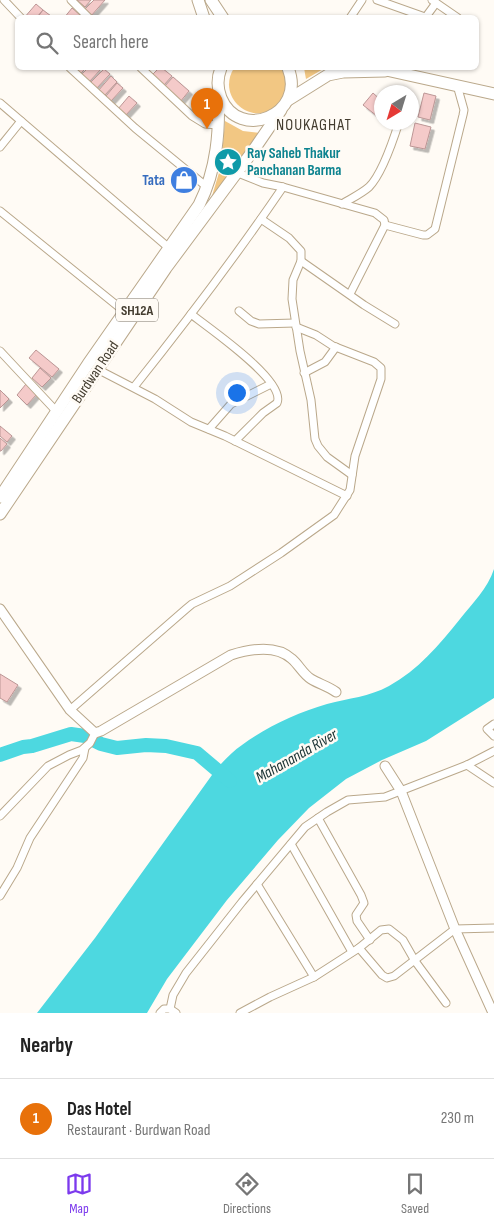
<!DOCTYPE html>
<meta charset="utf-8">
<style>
:root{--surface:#fff;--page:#f6f6f6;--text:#222;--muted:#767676;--line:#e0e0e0;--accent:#7c3aed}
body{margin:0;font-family:"Sofia Sans Condensed",sans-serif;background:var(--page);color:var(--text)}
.compass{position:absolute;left:374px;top:85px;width:45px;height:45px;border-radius:50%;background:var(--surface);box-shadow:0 1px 4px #0004;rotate:218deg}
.you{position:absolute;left:236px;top:392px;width:18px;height:18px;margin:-12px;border:4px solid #fff;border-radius:50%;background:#1a73e8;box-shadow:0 0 0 8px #1a73e833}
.badge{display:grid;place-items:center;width:32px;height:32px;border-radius:50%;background:var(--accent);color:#fff;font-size:16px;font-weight:700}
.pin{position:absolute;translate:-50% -41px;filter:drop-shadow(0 1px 2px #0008)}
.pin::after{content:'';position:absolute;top:26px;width:18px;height:15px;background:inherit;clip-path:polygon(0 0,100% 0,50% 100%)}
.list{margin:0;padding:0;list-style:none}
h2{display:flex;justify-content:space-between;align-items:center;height:65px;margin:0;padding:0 20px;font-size:21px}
h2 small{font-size:16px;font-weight:400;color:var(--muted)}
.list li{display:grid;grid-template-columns:32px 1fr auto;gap:15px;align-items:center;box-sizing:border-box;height:80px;padding:0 20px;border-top:1px solid var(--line)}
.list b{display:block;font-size:19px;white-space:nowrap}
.list p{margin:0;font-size:16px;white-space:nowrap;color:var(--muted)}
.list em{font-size:16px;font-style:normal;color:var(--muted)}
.icon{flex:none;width:28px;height:28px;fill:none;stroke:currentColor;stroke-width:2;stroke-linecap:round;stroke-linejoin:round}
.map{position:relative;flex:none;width:494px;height:1013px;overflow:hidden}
.search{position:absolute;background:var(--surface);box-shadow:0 1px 4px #0004;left:15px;right:15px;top:15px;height:55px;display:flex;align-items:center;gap:12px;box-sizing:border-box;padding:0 18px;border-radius:8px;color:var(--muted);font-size:19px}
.sheet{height:145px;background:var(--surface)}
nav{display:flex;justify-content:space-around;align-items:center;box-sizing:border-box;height:70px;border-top:1px solid var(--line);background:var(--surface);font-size:14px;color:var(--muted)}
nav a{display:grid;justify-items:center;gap:2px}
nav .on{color:var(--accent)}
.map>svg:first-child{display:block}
.green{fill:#f2c783}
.water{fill:#4dd8e0}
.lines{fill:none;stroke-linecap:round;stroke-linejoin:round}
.river{stroke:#4dd8e0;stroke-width:14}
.building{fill:#f4cac9;stroke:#bc9695;filter:url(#shadow)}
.minor-casing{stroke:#baa88b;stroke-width:9}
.tertiary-casing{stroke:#baa88b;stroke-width:11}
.primary-casing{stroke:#baa88b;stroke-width:13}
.minor{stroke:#fff;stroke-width:7}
.tertiary{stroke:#fff;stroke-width:9}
.primary{stroke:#fff;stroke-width:11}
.labels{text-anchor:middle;stroke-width:5;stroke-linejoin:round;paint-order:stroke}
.shield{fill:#fffbf5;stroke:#7b756a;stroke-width:1}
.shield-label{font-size:14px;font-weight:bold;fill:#433c2f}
.culture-label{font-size:15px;font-weight:bold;fill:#0d838f;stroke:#fffbf5;text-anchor:start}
.shop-label{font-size:15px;font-weight:bold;fill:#366cbe;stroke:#fffbf5;text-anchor:end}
.street-label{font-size:15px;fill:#433c2f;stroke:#fffbf5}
.neighbourhood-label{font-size:16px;letter-spacing:1px;fill:#433c2f;stroke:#fffbf5}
.water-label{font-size:16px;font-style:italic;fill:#172f30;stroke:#fffbf5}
</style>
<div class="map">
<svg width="494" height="1013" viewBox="0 0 494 1013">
<defs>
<filter id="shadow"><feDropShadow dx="3.5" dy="3.5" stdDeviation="0" flood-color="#0004"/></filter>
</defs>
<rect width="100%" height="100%" fill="#fffbf5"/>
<g class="green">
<path d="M 234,68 L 281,68 C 285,74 286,79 286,86 C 285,93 284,95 281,100 C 259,132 214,100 234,68 Z"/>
<polygon points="304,68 325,68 306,79"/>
<polygon points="225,121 243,131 260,133 212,196 221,166"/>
</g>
<path class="water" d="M 494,569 L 494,698 L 426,741 L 382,760 L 346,779 L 309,808 L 278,840 L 227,900 L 167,979 L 147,1013 L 37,1013 L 95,938 L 217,768 C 225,760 233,751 242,745 C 268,726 297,713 327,704 C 349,698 369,697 389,686 C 418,670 439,645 460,619 C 472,604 488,588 494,569 Z"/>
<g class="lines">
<polyline class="river" points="0,755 23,747 32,746 71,734 85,736 101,744 117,748 146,745 166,746 197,753 230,781"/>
</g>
<g class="building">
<polygon points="77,0 91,0 85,7"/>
<polygon points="94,0 105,0 91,16 84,10"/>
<polygon points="36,4 43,10 36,18 24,18"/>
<polygon points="72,8 80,15 77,18 64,18"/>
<polygon points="43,10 51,16 50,18 37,18"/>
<polygon points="74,68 86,68 81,73"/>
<polygon points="88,68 102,68 89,82 81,75"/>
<polygon points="159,68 162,68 172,76 164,85 152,75"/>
<polygon points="104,69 110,74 96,89 90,83"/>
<polygon points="111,76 117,82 104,96 98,91"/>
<polygon points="173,77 189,91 180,102 164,87"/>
<polygon points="117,83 123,88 111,101 106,96"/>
<polygon points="373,93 382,101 382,120 363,105"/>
<polygon points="424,93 436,96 430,120 418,117"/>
<polygon points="129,96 137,103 125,116 118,109"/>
<polygon points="415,123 431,127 425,149 410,146"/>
<polygon points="36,350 59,369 52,377 29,358"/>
<polygon points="40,368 51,378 42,387 32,378"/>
<polygon points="26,384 37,394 27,405 17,395"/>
<polygon points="0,390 9,399 0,408"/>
<polygon points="0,426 12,436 7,442 0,436"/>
<polygon points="0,438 7,444 1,451 0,451"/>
<polygon points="0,674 18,685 7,702 0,698"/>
</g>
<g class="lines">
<defs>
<g id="minor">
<polyline points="4,0 21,18"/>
<polyline points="71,0 89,18"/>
<polyline points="377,0 425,17"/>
<polyline points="432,0 458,18"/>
<polyline points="350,18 362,0"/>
<polyline points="425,18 436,3"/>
<polyline points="70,68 135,128 207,187"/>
<polyline points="141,68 192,116 205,124 219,125"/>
<polyline points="0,103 169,248"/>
<polyline points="0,147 21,121"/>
<polyline points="238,173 263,183 283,187 375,213 384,220 385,225 350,294"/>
<path d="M 342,204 C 350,199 361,194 369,187 C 382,174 393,141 399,122"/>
<polyline points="0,211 125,312"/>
<polyline points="261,219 289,238 301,251 301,261 293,280 292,299 300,351 311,400 315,439 318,446 327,457 352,475"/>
<polyline points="385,225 423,235 427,235 435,229 463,115 464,110 457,85"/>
<polyline points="301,261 364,305 395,324"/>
<polyline points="239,311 251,321 259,324 295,323"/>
<path d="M 191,314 C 207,327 287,381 277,403 L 263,413 L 235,441"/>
<polyline points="0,351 57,412"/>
<polyline points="97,369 155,399 191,422 225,436 347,496"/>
<polyline points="304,373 325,362 336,347"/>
<path d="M 134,387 C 186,322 236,256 283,187"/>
<polyline points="209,429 231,404 271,384"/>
<polyline points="70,710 186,609 192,604 230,586 281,553 334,515 350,490 355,456 381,379 381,368 374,362 333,346 316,335 296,327"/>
<polyline points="494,724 487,729 494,736"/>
<polyline points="467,765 494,783"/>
<polyline points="0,816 48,766 69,755 82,750 90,743 95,733"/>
<polyline points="318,818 361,895 364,903 356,915 357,921 370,940"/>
<polyline points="291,844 352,952"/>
<polyline points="257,884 314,977"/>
<polyline points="0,896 17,868 30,838 83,758 85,748"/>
<polyline points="359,948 382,975 387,978 394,976 455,929 494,928"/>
<polyline points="170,1009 173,995 186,973 242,902 305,827 327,812 348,800 385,797 467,765 494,751"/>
<polyline points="160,1013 164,1009 170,1009 176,1013"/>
<polyline points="240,1013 270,997 314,977 359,948 381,930 389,929 403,940 415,961 446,1003"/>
</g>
<g id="tertiary">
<path d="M 0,609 L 70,710 L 95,733 L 101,731 L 231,655 C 250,649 276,644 292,659 C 299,665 303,674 311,679 C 319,684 328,686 336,692"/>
<polyline points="385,766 401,791 455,929 493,1013"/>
</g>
<g id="primary">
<polyline points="198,0 204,18"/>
<polyline points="211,0 223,18"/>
<path d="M 221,68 C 217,78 217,88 221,98 C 239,142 307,115 288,68"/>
<polyline points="377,68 494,94"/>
<polyline points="288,100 328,75 343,72 385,71"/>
<path d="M 0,497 L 88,364 L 199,205 C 217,169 220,131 218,91"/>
<polyline points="0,514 166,268 255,148 281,110"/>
</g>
</defs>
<use href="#minor" class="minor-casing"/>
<use href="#tertiary" class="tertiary-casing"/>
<use href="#primary" class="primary-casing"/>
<use href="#minor" class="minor"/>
<use href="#tertiary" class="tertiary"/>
<use href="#primary" class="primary"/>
</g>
<defs>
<symbol id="sight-disc" viewBox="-11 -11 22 22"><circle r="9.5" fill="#0f9aa8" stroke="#fffbf5"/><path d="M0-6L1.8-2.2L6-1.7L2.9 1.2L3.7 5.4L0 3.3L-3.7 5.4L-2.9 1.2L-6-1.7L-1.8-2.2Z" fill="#fff"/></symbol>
<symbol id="shop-disc" viewBox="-11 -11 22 22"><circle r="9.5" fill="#3f7fe0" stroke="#fffbf5"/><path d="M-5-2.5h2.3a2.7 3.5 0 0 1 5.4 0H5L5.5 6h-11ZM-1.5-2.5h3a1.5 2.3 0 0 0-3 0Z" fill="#fff"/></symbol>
</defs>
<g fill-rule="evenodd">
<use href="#sight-disc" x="212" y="146" width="32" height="32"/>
<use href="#shop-disc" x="168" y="164" width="32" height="32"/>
</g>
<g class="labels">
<rect class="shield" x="116" y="298.5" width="42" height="23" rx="4"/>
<g class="shield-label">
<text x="137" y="315">SH12A</text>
</g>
<g class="culture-label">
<text x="247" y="158">Ray Saheb Thakur<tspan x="247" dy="17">Panchanan Barma</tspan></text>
</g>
<g class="shop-label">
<text x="165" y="185">Tata</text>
</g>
<g class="street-label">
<text transform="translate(95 372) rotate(-56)" y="5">Burdwan Road</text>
</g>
<g class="neighbourhood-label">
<text x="314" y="130">NOUKAGHAT</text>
</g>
<g class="water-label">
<text transform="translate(296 755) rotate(-30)" y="6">Mahananda River</text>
</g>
</g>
</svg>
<svg class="compass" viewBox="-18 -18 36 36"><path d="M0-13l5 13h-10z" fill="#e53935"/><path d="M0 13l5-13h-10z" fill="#767676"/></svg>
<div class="you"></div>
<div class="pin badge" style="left:207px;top:129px;background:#e8710a">1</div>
<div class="search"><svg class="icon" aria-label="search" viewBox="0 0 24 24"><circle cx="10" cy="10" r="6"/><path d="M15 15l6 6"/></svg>Search here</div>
</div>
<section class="sheet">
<h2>Nearby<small></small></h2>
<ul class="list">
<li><span class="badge" style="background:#e8710a">1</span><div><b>Das Hotel</b><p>Restaurant · Burdwan Road</p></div><em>230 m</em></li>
</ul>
</section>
<nav>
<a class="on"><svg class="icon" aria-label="map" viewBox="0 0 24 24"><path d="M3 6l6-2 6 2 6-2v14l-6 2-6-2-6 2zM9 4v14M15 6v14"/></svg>Map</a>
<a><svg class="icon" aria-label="directions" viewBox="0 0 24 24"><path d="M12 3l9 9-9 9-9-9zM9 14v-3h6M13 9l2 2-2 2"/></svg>Directions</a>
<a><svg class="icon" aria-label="saved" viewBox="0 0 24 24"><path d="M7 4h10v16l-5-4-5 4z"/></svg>Saved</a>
</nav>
